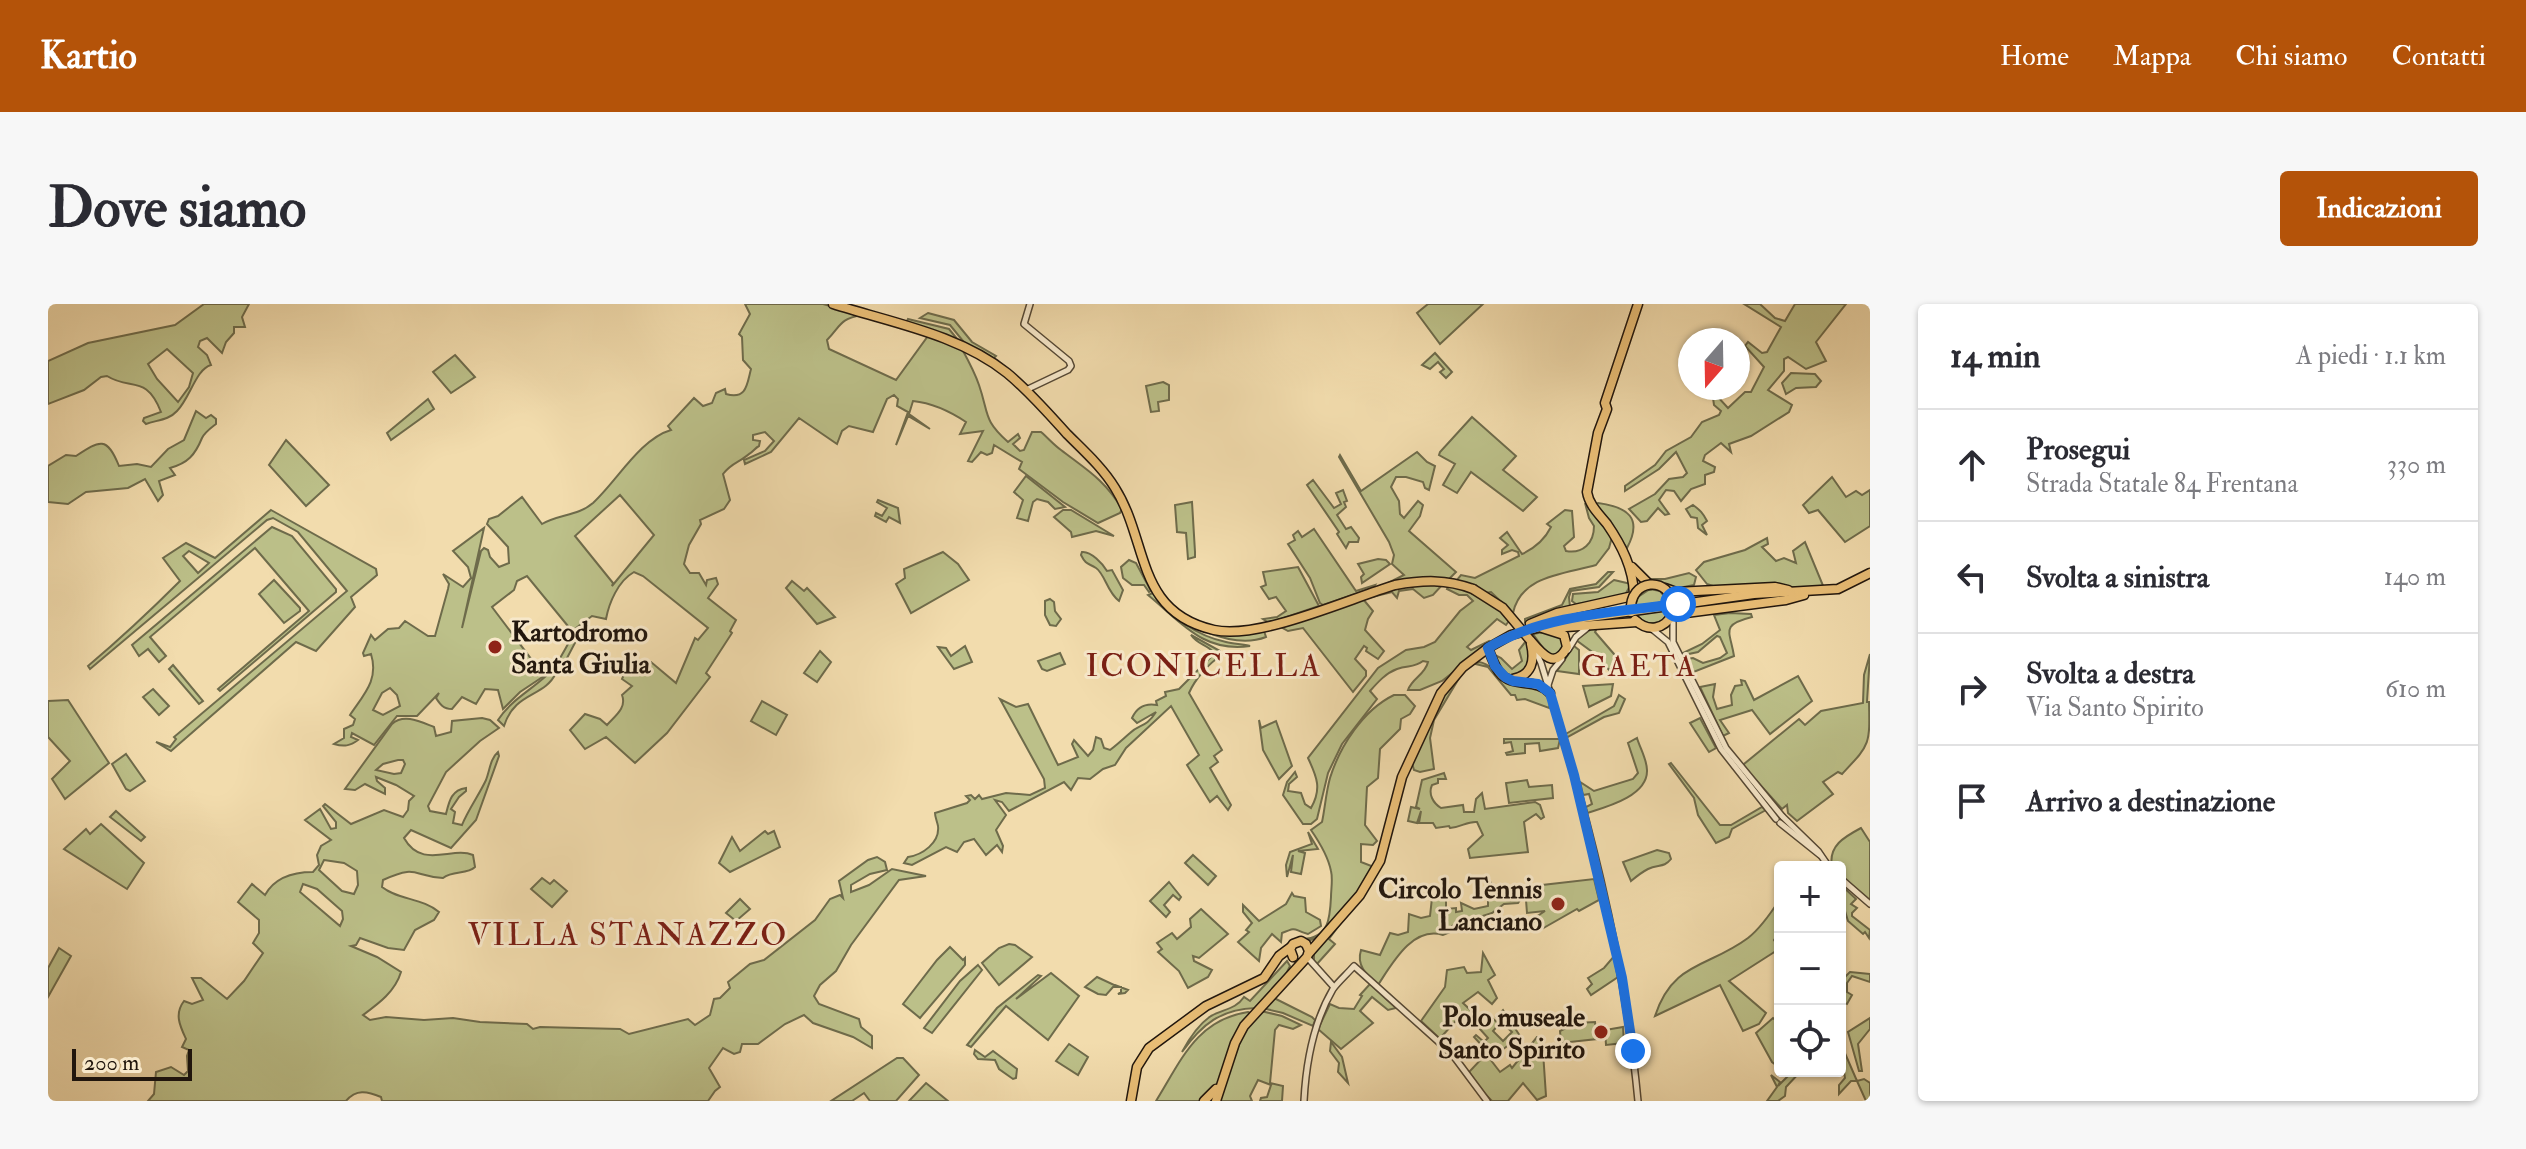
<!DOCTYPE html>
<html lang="it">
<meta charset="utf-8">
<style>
:root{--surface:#fff;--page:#f7f7f7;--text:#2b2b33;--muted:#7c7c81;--line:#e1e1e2;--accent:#b45309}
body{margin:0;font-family:"IM FELL Double Pica",serif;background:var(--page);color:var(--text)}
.controls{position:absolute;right:24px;bottom:24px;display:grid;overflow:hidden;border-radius:8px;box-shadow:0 2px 6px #0004}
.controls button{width:72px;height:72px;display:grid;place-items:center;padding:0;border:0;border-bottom:2px solid var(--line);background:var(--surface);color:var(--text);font:40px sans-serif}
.compass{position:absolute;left:1630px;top:24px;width:72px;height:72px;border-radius:50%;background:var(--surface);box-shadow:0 2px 6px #0004;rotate:200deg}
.scale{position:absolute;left:24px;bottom:20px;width:120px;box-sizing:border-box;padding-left:8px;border:4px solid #21160d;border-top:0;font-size:22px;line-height:28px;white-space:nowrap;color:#21160d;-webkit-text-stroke:6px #f7e8ca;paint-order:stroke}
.stop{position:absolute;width:24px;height:24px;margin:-18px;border:6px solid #1a73e8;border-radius:50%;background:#fff}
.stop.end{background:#1a73e8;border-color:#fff;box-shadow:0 2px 8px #0008}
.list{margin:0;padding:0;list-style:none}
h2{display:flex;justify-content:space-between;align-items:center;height:104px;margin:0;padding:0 32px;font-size:34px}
h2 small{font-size:26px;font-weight:400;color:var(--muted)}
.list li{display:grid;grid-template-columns:52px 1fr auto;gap:24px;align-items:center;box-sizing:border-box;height:112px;padding:0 32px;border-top:2px solid var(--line)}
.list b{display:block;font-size:30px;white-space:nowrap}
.list p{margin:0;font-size:26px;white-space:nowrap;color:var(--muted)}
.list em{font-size:26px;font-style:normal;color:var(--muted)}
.icon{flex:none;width:44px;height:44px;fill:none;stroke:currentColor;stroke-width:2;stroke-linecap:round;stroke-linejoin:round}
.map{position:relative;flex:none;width:1822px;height:797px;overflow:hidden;border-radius:8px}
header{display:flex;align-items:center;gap:48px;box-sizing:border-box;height:112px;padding:0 40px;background:var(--accent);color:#fff}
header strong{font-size:38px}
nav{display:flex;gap:44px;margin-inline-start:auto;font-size:28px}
.intro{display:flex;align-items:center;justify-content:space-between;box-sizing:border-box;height:192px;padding:0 48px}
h1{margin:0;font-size:56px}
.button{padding:20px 36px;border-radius:8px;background:var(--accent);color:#fff;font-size:28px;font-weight:700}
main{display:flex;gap:48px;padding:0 48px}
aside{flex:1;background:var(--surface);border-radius:8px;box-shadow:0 2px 6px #0004}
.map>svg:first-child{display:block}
.green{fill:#bcc089;stroke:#6e6b4b;stroke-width:2;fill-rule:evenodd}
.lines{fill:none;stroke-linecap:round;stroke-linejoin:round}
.minor-casing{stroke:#554835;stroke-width:8}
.major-casing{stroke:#21160d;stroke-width:11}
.minor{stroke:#f7e8ca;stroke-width:5}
.major{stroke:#e9be76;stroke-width:8}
.major-bridge-casing{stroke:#21160d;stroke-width:11;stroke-linecap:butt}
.major-bridge{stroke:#e9be76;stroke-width:8}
.route{stroke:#1a73e8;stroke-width:10}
.poi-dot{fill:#8f2418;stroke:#f7e8ca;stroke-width:3}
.labels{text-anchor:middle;stroke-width:6;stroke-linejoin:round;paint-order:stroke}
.poi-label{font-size:28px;font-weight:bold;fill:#21160d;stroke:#f7e8ca;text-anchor:end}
.neighbourhood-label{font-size:30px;letter-spacing:2px;fill:#7a1f14;stroke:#f7e8ca}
.quarter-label{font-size:32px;letter-spacing:2px;fill:#7a1f14;stroke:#f7e8ca}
</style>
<header>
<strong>Kartio</strong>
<nav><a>Home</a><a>Mappa</a><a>Chi siamo</a><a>Contatti</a></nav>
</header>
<div class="intro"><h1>Dove siamo</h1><a class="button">Indicazioni</a></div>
<main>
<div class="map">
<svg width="1822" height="797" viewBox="0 0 1822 797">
<rect width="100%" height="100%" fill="#f2dcad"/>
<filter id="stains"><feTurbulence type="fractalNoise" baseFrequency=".0025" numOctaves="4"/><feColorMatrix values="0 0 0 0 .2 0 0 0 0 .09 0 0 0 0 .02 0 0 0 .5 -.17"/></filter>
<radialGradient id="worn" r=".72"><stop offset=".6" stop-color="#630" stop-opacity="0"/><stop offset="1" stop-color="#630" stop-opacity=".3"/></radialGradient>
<g class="green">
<path d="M 156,0 L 201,0 L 194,13 L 197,23 L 186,23 L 186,29 L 178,38 L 174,49 L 159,34 L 152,37 L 150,43 L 159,51 L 163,61 C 148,65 142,94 129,107 C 121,116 109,116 98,120 L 95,117 L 96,114 L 113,108 C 98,70 83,87 59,72 L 53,73 L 36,86 L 0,100 L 0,57 L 40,39 L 127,21 ZM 119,45 L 145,69 L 141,83 L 130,98 L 109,75 L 100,60 Z"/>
<path d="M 697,0 L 775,0 L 814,11 C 791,15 793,22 779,36 L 781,45 L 848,76 L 880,32 L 914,45 C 920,56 927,69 931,81 C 941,110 935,116 960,138 L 970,130 L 972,134 L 965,140 L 972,147 L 976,146 L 984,128 L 993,128 C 1000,134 1006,141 1013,146 C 1039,166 1057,176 1074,205 L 1072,209 L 1050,219 L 1015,198 L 971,165 L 974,158 L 946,141 L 944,149 L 939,151 L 933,148 L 924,158 L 920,157 L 935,127 L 912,130 L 918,118 C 903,108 884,99 865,97 L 861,110 L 882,125 L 860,112 L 848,141 L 860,108 L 849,102 L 850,95 L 846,91 L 839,95 L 825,128 L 801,122 L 794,127 L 789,140 L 751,114 L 723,148 L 697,160 L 696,156 L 717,147 L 726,137 L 717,128 L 705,131 L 705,136 L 712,137 L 711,142 C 707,144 705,148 701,150 C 692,158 683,159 675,170 L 682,196 L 676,205 L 652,216 L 653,220 L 641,241 L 636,260 L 642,269 L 651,269 L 658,281 L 659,276 L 668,274 L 670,280 L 660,294 L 688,316 L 682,327 L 684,329 L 658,369 L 662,373 L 659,377 L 619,429 L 587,459 L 558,433 L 537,445 L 522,426 L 537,410 L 552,415 L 559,421 C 567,412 579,404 574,391 L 584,382 L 574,375 L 581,359 L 599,362 L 603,358 L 628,379 L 647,334 L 650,336 L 660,324 L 595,272 L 586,268 C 570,277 561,299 558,315 L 544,312 L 524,327 L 479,272 L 469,277 L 466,286 L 444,303 L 496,372 L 472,388 L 455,405 L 450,386 L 437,385 L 428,400 L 414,393 L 404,405 C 395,405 392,400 388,394 L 391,389 L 369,412 L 349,412 L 326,441 L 304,429 L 303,433 L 310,436 C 302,442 296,443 286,440 L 296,434 L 296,425 L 305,421 L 307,415 L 302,411 C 316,390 331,376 323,350 L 316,352 L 315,349 L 323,331 L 327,336 L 340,325 L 351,324 L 357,317 L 380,332 L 387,332 L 400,285 L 401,280 L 395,270 L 415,283 L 423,274 L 420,263 L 405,247 L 436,224 L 414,324 L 433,247 L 436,244 L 440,246 L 442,253 L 451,263 L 461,259 L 460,243 L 439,220 L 441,215 L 450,212 L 474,193 L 494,220 C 511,210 530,212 545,199 C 569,177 592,135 623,126 L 620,122 L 646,94 L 655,102 L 664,99 L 668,89 L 677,85 L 678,90 C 699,96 699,80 703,65 L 695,56 L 694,33 L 691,30 L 702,10 ZM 572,191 L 606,231 L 564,282 L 565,279 L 527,232 ZM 342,384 L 349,391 L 352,402 L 335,411 L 325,406 L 334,389 Z"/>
<polygon points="1380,0 1435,0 1392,40 1369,9"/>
<polygon points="1696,0 1712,0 1727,14 1737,17 1747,0 1798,0 1768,38 1778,57 1758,65 1740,53 1736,55 1736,67 1720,86 1744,101 1741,108 1703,132 1681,140 1683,148 1673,139 1657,151 1655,157 1667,163 1666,168 1657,171 1657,180 1643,185 1633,197 1626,187 1618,186 1611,196 1621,210 1617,211 1610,204 1599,217 1593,218 1581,205 1607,190 1621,175 1635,173 1639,169 1628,148 1611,165 1577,187 1577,182 1607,161 1618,147 1643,133 1654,118 1671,111 1673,107 1666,101 1665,94 1670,93 1680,104 1697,88 1703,88 1716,63 1697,42 1700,38 1714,49 1719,48 1733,23"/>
<polygon points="880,9 906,16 924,38 948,52 944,56 919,42 902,21 872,14"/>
<polygon points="860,15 901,25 910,36 858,19"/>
<polygon points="1387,49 1404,68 1398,74 1392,68 1396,65 1390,58 1382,65 1374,61"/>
<polygon points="407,51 427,73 403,89 385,68"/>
<polygon points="1743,69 1767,70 1773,77 1768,83 1748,84 1738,90 1734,79"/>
<polygon points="1115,78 1121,81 1121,96 1110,98 1111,107 1103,108 1098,82"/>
<polygon points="380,95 386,105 343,136 339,129"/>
<path d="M 148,107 L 158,114 L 163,111 L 168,115 L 168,120 C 163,124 157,128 154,134 C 147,151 140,159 122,164 L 127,171 L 111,177 L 115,191 L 110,197 L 97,175 L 80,184 L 38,188 L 20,200 L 0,198 L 0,162 L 18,151 L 28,152 C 52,136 59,132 71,162 L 89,160 L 103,163 L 120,145 L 136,136 Z"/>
<polygon points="1424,113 1468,152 1455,166 1489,193 1475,207 1423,168 1409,189 1395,181 1407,160 1391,151 1392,148"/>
<polygon points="238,136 281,181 258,202 221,161"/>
<polygon points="1369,148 1379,158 1387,162 1381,186 1377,184 1375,178 1358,173 1348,173 1343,183 1351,197 1352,210 1356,214 1370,197 1375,201 1372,212 1361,227 1408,268 1400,276 1338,280 1356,271 1344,260 1346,251 1341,238 1291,153 1292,151 1313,187"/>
<polygon points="978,172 1017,203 1007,205 1000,198 989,195 985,198 980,217 969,214 975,196 966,188"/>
<polygon points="1784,173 1798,193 1808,187 1814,191 1822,186 1822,222 1797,238 1770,206 1761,209 1755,201"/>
<polygon points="1265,176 1286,204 1293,200 1288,189 1295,186 1299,197 1296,198 1298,203 1289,211 1298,225 1303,223 1311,234 1310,238 1301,238 1298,244 1289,230 1291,228 1259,181"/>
<polygon points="830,196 850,204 852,219 841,213 838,218 827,212 828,209 834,212 839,204 829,198"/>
<polygon points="1144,198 1147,248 1147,253 1140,255 1138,229 1129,228 1127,201"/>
<path d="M 1537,199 L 1564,233 L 1561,244 L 1548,261 C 1517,270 1473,271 1465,309 L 1443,288 L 1437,289 L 1408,277 L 1413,271 L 1427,274 L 1471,252 L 1470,248 L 1464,246 L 1454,250 L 1454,246 L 1460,241 L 1452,234 L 1459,228 L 1474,250 C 1487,244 1497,235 1503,223 L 1499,220 L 1517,206 L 1524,207 L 1526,233 L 1516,242 L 1518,247 C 1535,250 1546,239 1546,222 L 1541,214 Z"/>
<path d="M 1550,199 C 1580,203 1595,214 1579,244 L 1547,201 Z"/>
<path d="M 1645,201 C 1652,206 1655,209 1659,217 L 1654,221 L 1659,231 L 1650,224 L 1649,214 L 1643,213 L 1638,205 Z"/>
<path d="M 223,206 L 328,265 L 329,271 L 303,293 L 307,303 L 268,347 L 248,338 L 123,447 L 108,438 L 122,443 L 128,435 L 126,433 L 299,287 L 250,228 L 225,214 L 219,216 L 42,365 L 40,362 C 72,335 102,307 132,277 L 115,254 L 138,239 L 167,254 ZM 141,247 L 161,259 L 150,269 L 135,252 Z"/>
<polygon points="1015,206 1023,206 1066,232 1048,227 1024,233 1023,228 1006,213"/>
<polygon points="224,223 244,232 288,285 288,288 172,387 170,385 261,307 207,244 102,333 118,352 111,358 100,345 91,352 84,341"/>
<polygon points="1266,225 1308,287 1327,281 1325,284 1275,301 1272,299 1262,274 1240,240 1247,236 1245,231 1250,227 1254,233"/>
<polygon points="1719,234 1720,240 1714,243 1728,257 1736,254 1748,259 1745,247 1757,238 1776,284 1665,282 1659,280 1648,266 1656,258 1697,246"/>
<polygon points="895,248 910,260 921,276 863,309 848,280 857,274 856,265"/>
<path d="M 1034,248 C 1043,247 1055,260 1059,267 L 1064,266 L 1075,286 L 1071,297 C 1059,288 1057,270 1048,264 C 1040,259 1038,261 1033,251 Z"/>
<polygon points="1330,255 1338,256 1342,260 1314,279 1313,273 1316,270 1310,260"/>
<polygon points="1081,256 1088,259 1103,287 1101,288 1096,281 1084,281 1075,274 1073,263"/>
<polygon points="1250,263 1271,302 1221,319 1215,315 1229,313 1238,307 1228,293 1221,295 1213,283 1218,281 1215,268"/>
<polygon points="1560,268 1565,268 1551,283 1523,287 1521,293 1522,303 1477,318 1477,315 1514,301 1522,285 1548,280"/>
<polygon points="1641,269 1648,273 1646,281 1626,285 1600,275 1617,275"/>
<polygon points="226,276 252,304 252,307 236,319 211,290"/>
<polygon points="1566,276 1583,280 1577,291 1553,298 1528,300 1524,297 1525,290 1550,288"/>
<polygon points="744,277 756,287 759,284 787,313 769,320 738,284"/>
<polygon points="1395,280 1385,291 1376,294 1365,285 1351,287 1349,294 1344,288 1320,294 1360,281"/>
<path d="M 1401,281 L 1426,289 L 1463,314 L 1458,321 L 1449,315 L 1419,343 L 1423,346 L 1441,337 L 1442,339 L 1394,377 L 1372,386 L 1360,386 C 1364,374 1377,371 1380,358 L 1375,357 C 1366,364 1360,361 1349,365 C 1338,369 1330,378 1322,387 L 1329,395 L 1294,440 L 1280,469 L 1269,515 L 1263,520 L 1255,520 L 1235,491 L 1239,478 L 1247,468 L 1249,473 L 1241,480 L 1240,487 L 1253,489 L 1257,500 L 1263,504 C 1274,485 1269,473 1260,454 L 1330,364 L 1358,346 L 1376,343 L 1387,338 L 1412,307 L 1425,297 L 1419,291 L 1411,291 L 1399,285 Z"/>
<polygon points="1602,285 1612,287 1621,298 1587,303 1590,293"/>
<path d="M 1105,289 C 1122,313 1149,332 1178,338 C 1186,340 1196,340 1202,342 C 1155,349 1133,318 1100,291 Z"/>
<polygon points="1002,295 1006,298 1007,307 1013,315 1008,322 1002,321 997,311 997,297"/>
<polygon points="1315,295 1325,307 1320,315 1317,326 1336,347 1330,355 1318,347 1319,344 1316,342 1307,355 1318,367 1318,372 1305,388 1255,324 1240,327 1231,322"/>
<path d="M 1622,304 L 1615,317 C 1603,321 1595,321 1588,309 Z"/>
<path d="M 1682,309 L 1703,310 L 1704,313 C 1672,321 1682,327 1686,352 L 1643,369 L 1638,358 L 1639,355 L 1645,354 L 1655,359 L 1672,354 L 1679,349 L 1672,333 L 1669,332 L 1650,348 L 1636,351 L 1635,349 L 1654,340 L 1672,326 L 1666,311 Z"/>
<polygon points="1546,323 1549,324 1547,328 1572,357 1561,366 1551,353 1528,336"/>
<path d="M 1216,327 L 1218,333 C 1200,340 1179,336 1161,329 L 1192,331 Z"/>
<polygon points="1496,328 1515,333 1515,346 1507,352 1500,351 1485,330"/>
<path d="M 1143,331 L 1172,347 L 1174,351 C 1161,359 1147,375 1141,389 L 1174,446 L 1166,452 L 1170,458 L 1162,464 L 1183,501 L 1180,506 L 1169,492 L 1162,498 L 1139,461 L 1151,451 L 1123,402 L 1078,444 L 1067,461 L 1055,465 L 1042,475 L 1030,474 L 1023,486 L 1016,478 L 961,507 L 954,498 L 947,496 L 958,511 L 948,526 L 955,542 L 954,548 L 949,541 L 938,551 L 926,535 L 916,538 L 909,548 L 898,543 L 864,561 L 856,559 L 860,553 C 874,551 892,539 890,522 C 889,517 887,513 887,509 L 919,499 L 922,496 L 918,492 L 923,491 L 927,495 L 931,491 L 934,495 L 958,489 L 982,491 L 997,484 L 996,475 L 952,395 L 968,403 L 980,400 L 1010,461 L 1030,453 L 1024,440 L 1026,436 L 1040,452 L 1045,446 L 1048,433 L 1053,435 L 1056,444 L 1062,446 C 1070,440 1075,435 1082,429 C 1091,420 1098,424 1108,408 L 1089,419 L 1084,414 C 1089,403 1098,399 1109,401 L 1108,397 L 1118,392 L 1117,388 L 1131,385 L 1164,352 L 1165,348 C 1159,341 1149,340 1143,331 Z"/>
<path d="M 524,333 L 529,335 L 519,354 L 523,365 L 522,368 L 508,369 C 496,394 467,387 456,422 L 450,416 C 463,396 482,387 499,371 C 511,360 516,346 524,333 Z"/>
<polygon points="1478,337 1481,343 1481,363 1467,373 1456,369 1445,350 1453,354 1464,365 1474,357 1471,346"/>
<polygon points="917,342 924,358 906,365 890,343 898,344 903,352"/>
<polygon points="1526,342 1531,346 1531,370 1509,367"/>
<polygon points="772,347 783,358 769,378 756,369"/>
<polygon points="1012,349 1017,360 999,367 994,365 990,357"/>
<path d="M 1822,350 L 1819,398 L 1821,398 C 1822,442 1822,440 1794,470 L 1790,468 L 1775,478 L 1785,490 L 1749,517 L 1740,509 L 1739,501 L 1734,505 L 1696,463 L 1696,460 L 1751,415 L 1757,421 L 1773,407 L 1815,399 L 1816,371 Z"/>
<path d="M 1431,358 C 1443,360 1444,367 1453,371 C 1471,379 1494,378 1502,399 L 1501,404 L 1477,395 L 1469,396 L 1467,391 L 1463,391 L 1440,363 L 1427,360 Z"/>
<polygon points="125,361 155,397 151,400 121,365"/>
<polygon points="1413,371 1386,416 1382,434 1386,465 1372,468 1366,466 1364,459 1396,391"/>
<polygon points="1750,372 1764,397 1722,430 1704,406 1672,416 1681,429 1675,432 1652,383 1667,380 1665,393 1669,405 1684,401 1683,391 1687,382 1694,381 1693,376 1697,377 1706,396"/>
<polygon points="1565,380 1563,392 1541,403 1535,382"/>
<polygon points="105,385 121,402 111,411 95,393"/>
<path d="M 1346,391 L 1357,391 L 1367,402 L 1362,410 L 1353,415 L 1352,425 L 1332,445 L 1330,474 L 1319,483 L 1317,521 L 1329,537 L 1325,541 L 1313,540 L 1313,558 L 1326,563 L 1318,578 L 1272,631 C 1267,635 1262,638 1255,635 C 1281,634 1282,614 1283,593 C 1283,585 1285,575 1283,567 C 1280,552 1272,539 1263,526 L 1274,518 C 1277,504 1278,488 1282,474 C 1292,442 1315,406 1346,391 Z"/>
<polygon points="1571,391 1577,395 1571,409 1556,413 1518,434 1516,431 1566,402"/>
<polygon points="20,396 61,459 17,495 4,475 22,457 0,433 0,397"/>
<polygon points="714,397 739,411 728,431 703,417"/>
<path d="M 434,414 L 442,416 L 451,424 L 432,437 L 398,468 L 380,502 L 382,507 L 398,510 C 401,498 403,486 418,484 L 418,487 L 411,493 L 403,505 L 407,508 L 405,519 L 414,521 C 420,506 431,491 438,476 C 442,466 442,455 450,448 L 451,452 L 428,516 L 403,544 L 363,526 L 356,534 C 374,566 404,542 425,551 L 427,563 C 419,571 405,566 395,574 C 364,572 370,560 335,576 L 334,583 C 350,596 375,594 391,608 L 386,616 L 367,626 L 356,646 L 340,644 L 312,634 L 308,641 L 303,642 L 329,653 L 353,668 C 347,688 330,700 315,711 L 322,716 L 338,713 L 376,716 L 405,714 L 432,718 L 479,720 L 485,725 L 492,723 L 572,725 L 581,730 L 640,715 L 647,721 L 662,711 L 666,695 L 672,694 L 682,684 L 680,678 L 702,660 L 716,656 L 767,616 L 782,595 L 792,591 L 795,594 L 791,577 L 820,556 L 829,553 L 837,558 L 839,566 L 822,570 L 803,581 L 803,588 L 821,581 L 844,565 L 878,572 L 851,576 L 803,641 L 788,667 L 772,681 L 766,692 L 771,700 L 811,715 L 813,723 L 824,732 L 824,744 L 805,733 L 765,719 L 756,711 L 737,720 L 710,740 L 694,740 L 692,748 L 686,750 L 675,744 L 661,764 L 672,783 L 667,787 L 660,797 L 334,797 L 333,793 C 319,787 308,785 298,797 L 100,797 L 106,790 L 108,768 L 123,763 L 136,771 L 140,767 L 139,752 L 141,746 L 134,743 L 138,735 C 132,722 126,710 136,697 L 144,700 L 155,696 L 144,674 L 153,674 L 179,695 L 196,677 L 215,649 L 205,639 L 211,629 L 211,616 L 190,598 L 204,580 L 217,591 C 227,573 246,568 265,568 L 271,561 L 269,551 L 273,542 L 283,536 L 257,516 L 272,505 L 283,525 L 288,524 L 288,518 L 275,502 L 277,500 L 303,520 L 336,506 L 355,513 L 360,506 L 361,497 L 366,492 L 348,481 L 328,473 L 329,477 L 337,484 L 337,490 L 317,480 L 307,486 L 297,485 L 344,420 C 356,409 373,418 386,423 L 388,432 L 403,428 L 404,417 ZM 350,456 L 355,456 L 357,460 L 353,469 L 346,470 L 328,466 L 335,460 ZM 276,556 L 296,559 L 309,567 L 310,581 L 306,590 L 294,587 L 271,566 ZM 255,580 L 269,585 L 294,607 L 295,615 L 292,622 L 252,588 Z"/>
<polygon points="1652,414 1668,444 1661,448 1642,419"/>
<polygon points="1211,416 1213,424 1228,417 1244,462 1231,475 1215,446"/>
<path d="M 1589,434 C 1592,444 1599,456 1599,466 C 1600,492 1558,503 1539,509 L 1538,503 L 1544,500 L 1541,490 L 1535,491 L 1532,478 L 1546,487 L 1585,475 L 1590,469 L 1580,439 Z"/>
<polygon points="1456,435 1512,435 1510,444 1492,447 1491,439 1477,440 1477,449 1459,451 1458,449 1465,447 1463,438 1456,439"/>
<polygon points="78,450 97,477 82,487 78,485 64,460"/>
<polygon points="1623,459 1672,521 1683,521 1714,503 1718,506 1684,525 1681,533 1668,539 1650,511 1646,494 1621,460"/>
<path d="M 1396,469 L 1398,475 L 1390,475 L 1390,479 L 1384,481 C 1380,490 1385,499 1393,504 L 1415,501 L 1416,508 L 1426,508 L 1428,495 L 1434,489 L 1437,505 L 1487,498 L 1492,501 L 1496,513 L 1493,515 L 1488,510 L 1476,518 L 1480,548 L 1422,554 L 1420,545 L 1435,531 L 1429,518 C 1419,517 1414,523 1402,524 L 1401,522 L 1388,524 L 1385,519 L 1371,519 L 1373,507 L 1369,519 L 1360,517 L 1363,503 L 1372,505 L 1368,503 L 1374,476 Z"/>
<polygon points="1479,476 1481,483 1504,481 1505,494 1461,499 1458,479"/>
<polygon points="68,507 97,533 93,537 62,513"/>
<polygon points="53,520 96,559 79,585 16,545 38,525 42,530"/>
<path d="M 1813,524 L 1822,538 L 1822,597 L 1792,571 L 1792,563 L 1784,563 C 1780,542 1796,533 1813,524 Z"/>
<polygon points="717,527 720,530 726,527 732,543 682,568 671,559 684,533 692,547"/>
<polygon points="1260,528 1270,545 1250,547 1257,549 1253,570 1243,568 1245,551 1239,573 1238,561 1242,548 1264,540"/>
<path d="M 1609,546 L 1621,549 L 1623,555 C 1616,564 1610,560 1600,565 C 1594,568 1589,572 1583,577 L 1575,558 Z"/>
<polygon points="1145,551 1168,572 1160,581 1137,559"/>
<polygon points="494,574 502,580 506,576 519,587 504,603 483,585"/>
<path d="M 1440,575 C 1453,591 1448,599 1472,596 L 1470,599 L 1456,600 L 1444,609 L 1404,622 L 1405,627 L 1395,631 C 1365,622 1345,658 1330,681 C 1319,671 1308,662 1313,646 L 1332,651 L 1342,629 L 1350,631 L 1360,628 L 1361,610 L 1373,614 L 1382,612 L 1384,594 L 1391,593 L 1394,588 L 1398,590 L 1398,605 L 1408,604 L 1408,608 L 1414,607 L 1413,599 L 1426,605 L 1440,602 Z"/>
<polygon points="1546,575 1551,596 1531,607 1529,605 1492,626 1485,615 1497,607 1479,609 1477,583"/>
<polygon points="1121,578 1133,593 1131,596 1125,591 1116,601 1122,608 1118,613 1102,597"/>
<polygon points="1792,580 1808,595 1803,600 1809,604 1804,609 1804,612 1822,626 1821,634 1817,628 1815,630 1800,617 1797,607 1792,606"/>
<path d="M 1244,589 L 1246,592 L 1257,594 L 1258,608 L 1272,616 L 1273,622 L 1260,630 C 1244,626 1251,622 1234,629 L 1233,638 L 1224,630 L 1213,644 L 1211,657 L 1190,638 L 1201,628 L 1198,626 L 1204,619 L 1195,608 L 1195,601 L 1211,617 L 1238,600 Z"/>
<polygon points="692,595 702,605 688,617 678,609"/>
<path d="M 1732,595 L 1732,628 L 1726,636 L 1732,645 L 1732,651 L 1728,647 L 1681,677 L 1718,709 L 1711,720 L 1695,727 L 1672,681 L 1607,712 C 1625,657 1660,664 1700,634 C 1713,624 1723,609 1732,595 Z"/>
<polygon points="1153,605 1180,630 1151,654 1145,652 1146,657 1164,666 1160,673 1140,684 1131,667 1110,648 1114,645 1109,639 1124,629 1129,635 1143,623 1142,615"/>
<polygon points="1295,616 1281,635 1287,640 1269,660 1266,657 1266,647"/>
<polygon points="961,640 967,641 984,653 951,681 934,659 951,644"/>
<polygon points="902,643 915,656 917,654 917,661 872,714 855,700 889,656"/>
<polygon points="11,644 23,652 0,693 0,664"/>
<polygon points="1435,649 1447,671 1440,676 1449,694 1444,700 1430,688 1415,699 1431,714 1427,718 1416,708 1394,732 1405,743 1403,745 1373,717 1397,683 1399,666 1416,663 1419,669 1433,668"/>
<polygon points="1567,651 1570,673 1543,691 1539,685 1544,680 1540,674 1556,664"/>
<path d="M 1239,657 L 1242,662 L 1236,674 L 1208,704 C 1173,705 1154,720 1134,748 C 1141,735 1151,720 1163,712 C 1176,705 1188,705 1196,693 L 1202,697 Z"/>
<polygon points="930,661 934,666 884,729 876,724 912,677"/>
<path d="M 1802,668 L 1822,670 L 1822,678 L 1804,672 L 1799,679 L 1799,688 L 1804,691 L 1799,700 L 1792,696 C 1792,681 1791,678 1802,668 Z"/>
<polygon points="1003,669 1031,692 1000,736 958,702 923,743 919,741 949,704 990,671 993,672 968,695"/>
<polygon points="1049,673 1066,681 1067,681 1080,686 1077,689 1070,690 1073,688 1073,683 1065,683 1058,691 1050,690 1037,683"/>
<polygon points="1322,680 1348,704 1340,706 1324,693 1312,707 1325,719 1293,745 1270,725 1282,700 1291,704 1306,705 1314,692 1312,691"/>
<polygon points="1224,693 1264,713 1267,716 1265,722 1235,709 1214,704"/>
<polygon points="1455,706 1474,735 1462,740 1442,755 1452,768 1462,761 1464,764 1489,733 1494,733 1498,792 1489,796 1475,779 1460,797 1444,797 1434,787 1421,768 1440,748 1426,733 1428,731 1436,738 1440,734 1431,724 1442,712 1451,720 1445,727 1455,737 1464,728 1448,713"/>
<polygon points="1213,707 1234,712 1253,721 1245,725 1231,721 1227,726 1222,779 1235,782 1234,797 1212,797 1213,794 1219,793 1223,781 1210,776 1202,792 1204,797 1171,797 1195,729"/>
<path d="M 1200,708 L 1202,709 L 1168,784 L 1154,797 L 1108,797 C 1133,757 1148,716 1200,708 Z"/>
<polygon points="1725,714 1732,720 1732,764 1724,758 1708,729"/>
<polygon points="1822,714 1822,725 1810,740 1814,767 1811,767 1800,728"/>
<polygon points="1547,718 1549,735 1513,739 1512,727 1528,719"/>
<polygon points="1575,723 1576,739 1558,741 1557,726"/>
<polygon points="1283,738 1294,753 1300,779 1290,768 1291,759 1282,747"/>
<polygon points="1021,740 1040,753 1030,771 1008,757"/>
<polygon points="927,746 937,753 945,747 969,765 968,774 965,775 951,765 947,756 930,755 926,750"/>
<polygon points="1796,747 1809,777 1816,775 1822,779 1822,797 1818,797 1809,777 1803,777 1791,790 1791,781 1797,774 1796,768 1792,765 1792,751"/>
<polygon points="849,754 855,754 871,771 848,797 822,797 816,789 804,797 783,797"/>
<polygon points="1745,767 1753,767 1738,783 1737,792 1730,797 1719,797 1729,783 1723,771 1732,778 1730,782"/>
<polygon points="878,779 900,797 861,797"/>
</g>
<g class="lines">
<defs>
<g id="minor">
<polyline points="978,86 1020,66 1023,62 1021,57 976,20 982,0"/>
<polyline points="1625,313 1625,338 1678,444 1734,512"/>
<polyline points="1604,325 1620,338 1673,445 1728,515"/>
<path d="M 1486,344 L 1493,359 C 1537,502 1576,648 1590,797"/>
<polyline points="1520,346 1528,333 1539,324"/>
<polyline points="1500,381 1505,366 1514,355"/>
<polyline points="1735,513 1770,547 1781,563"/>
<polyline points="1732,519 1772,551"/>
<polyline points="1792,574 1822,600"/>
<polyline points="1259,653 1285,682"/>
<path d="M 1256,797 C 1258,758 1265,719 1285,685 C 1289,679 1300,669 1306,662 L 1404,750 L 1439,797"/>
</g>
<g id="major">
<path d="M 785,0 C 844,19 910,30 959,69 C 981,87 1000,109 1019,130 C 1036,147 1055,164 1067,184 C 1101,238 1087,308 1166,326 C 1211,336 1300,295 1347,281 C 1375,276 1398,275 1425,285"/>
<polyline points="1584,263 1602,281"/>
<polyline points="1617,284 1628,288 1727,283 1740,286"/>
<path d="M 1586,290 C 1585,264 1574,242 1559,220 C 1551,210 1541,201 1539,188 L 1550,129 L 1559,105 L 1557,99 L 1590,0"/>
<polyline points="1623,314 1638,309 1738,296 1756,291"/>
<path d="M 1587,316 C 1601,329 1616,325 1625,310"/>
<polyline points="1482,320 1509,309 1585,292"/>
<polyline points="1504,324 1589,318"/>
<path d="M 1482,336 C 1493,349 1507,367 1519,343 L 1516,331 L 1494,324"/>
<path d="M 1440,344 C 1443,352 1446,361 1451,368 C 1464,385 1488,373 1502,389"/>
<path d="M 1465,375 C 1484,371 1487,357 1483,340"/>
<polyline points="1261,649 1312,591 1332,557 1354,473 1393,389 1415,363 1440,344 1463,331 1514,317 1706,290 1790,285 1822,269"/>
<polyline points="1083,797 1089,763 1101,744 1158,702 1216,674 1231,652 1243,643"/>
<polyline points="1156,797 1168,785"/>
<polyline points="1168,797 1187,739 1196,722 1259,653 1261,647 1258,640 1253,637 1245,640 1242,645 1245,653"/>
</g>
</defs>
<use href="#minor" class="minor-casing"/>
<use href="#major" class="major-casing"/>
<use href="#minor" class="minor"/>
<use href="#major" class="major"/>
<defs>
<g id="major-bridge">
<polyline points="1425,285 1455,304 1482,336"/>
<path d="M 1583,308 C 1580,274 1623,270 1626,304"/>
</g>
</defs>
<use href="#major-bridge" class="major-bridge-casing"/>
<use href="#major-bridge" class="major-bridge"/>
</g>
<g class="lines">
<path class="route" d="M 1585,747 L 1574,674 L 1526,471 L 1502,389 L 1490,380 L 1465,377 L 1457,373 L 1447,362 L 1440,344 C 1494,311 1567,308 1630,300"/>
</g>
<g class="poi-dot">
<circle cx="447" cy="343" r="8"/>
<circle cx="1510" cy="600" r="8"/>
<circle cx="1553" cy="728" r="8"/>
</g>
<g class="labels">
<g class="poi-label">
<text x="463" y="337" text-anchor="start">Kartodromo<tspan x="463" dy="32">Santa Giulia</tspan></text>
<text x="1494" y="594">Circolo Tennis<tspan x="1494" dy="32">Lanciano</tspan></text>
<text x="1537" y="722">Polo museale<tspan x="1537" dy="32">Santo Spirito</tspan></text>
</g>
<g class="neighbourhood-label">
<text x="1591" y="372">GAETA</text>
</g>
<g class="quarter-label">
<text x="1156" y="372">ICONICELLA</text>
<text x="580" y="641">VILLA STANAZZO</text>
</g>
</g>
<rect width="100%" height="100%" filter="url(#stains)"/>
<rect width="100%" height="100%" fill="url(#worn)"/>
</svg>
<div class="controls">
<button>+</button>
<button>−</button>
<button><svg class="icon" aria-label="locate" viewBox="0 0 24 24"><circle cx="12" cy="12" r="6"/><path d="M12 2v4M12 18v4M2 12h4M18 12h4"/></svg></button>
</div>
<svg class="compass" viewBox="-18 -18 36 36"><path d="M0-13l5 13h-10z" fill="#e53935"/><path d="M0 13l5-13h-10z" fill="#7c7c81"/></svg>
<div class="scale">200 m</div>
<div class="stop" style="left:1630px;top:300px"></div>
<div class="stop end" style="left:1585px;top:747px"></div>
</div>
<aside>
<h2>14 min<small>A piedi · 1.1 km</small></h2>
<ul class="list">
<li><svg class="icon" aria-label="ahead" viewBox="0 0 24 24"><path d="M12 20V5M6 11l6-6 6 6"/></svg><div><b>Prosegui</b><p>Strada Statale 84 Frentana</p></div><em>330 m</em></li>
<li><svg class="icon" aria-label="left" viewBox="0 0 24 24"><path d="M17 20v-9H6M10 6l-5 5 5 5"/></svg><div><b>Svolta a sinistra</b></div><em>140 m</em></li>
<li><svg class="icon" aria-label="right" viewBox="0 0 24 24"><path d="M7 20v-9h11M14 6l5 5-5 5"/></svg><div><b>Svolta a destra</b><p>Via Santo Spirito</p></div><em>610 m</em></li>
<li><svg class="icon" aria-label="arrive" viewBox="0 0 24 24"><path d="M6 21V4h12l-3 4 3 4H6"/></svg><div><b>Arrivo a destinazione</b></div></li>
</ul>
</aside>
</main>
